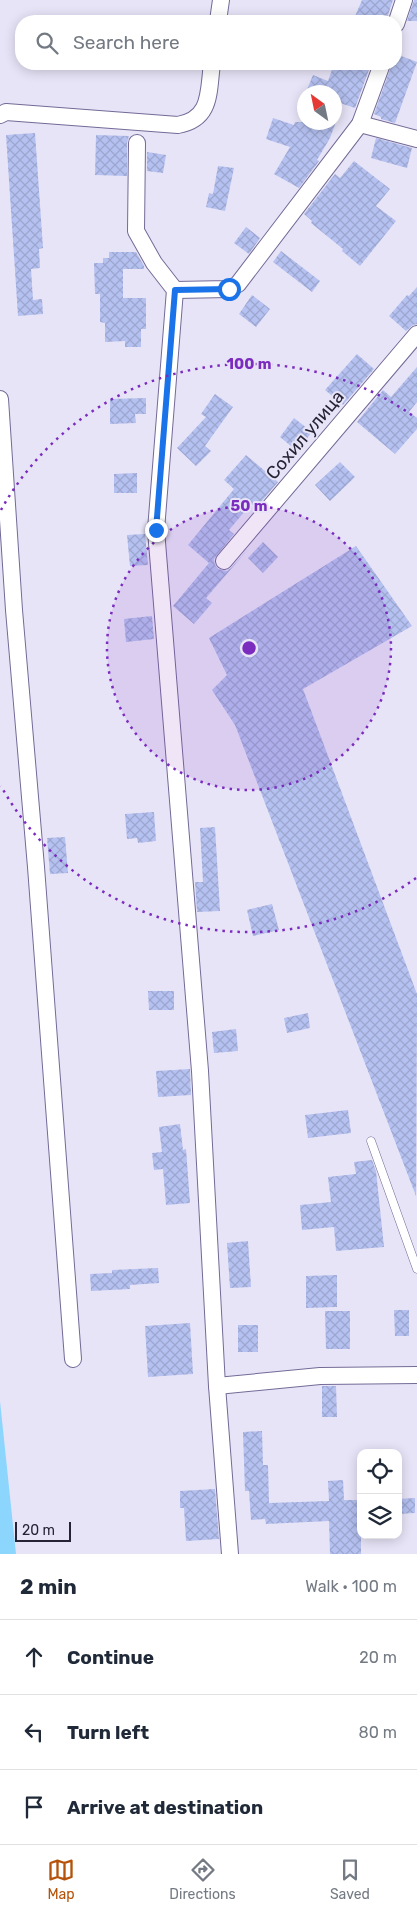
<!DOCTYPE html>
<meta charset="utf-8">
<style>
:root{--surface:#fff;--page:#f2f2f3;--text:#1f2937;--muted:#747a83;--line:#e0e1e3;--accent:#b45309}
body{margin:0;font-family:Rubik,sans-serif;background:var(--page);color:var(--text)}
.controls{position:absolute;right:15px;bottom:15px;display:grid;overflow:hidden;border-radius:10px;box-shadow:0 2px 12px #0003}
.controls button{width:45px;height:45px;display:grid;place-items:center;padding:0;border:0;border-bottom:1px solid var(--line);background:var(--surface);color:var(--text);font:25px sans-serif}
.compass{position:absolute;left:297px;top:85px;width:45px;height:45px;border-radius:50%;background:var(--surface);box-shadow:0 2px 12px #0003;rotate:327deg}
.scale{position:absolute;left:15px;bottom:12px;width:56px;box-sizing:border-box;padding-left:5px;border:2px solid #262335;border-top:0;font-size:14px;line-height:18px;white-space:nowrap;color:#262335;-webkit-text-stroke:4px #e8e4f8;paint-order:stroke}
.stop{position:absolute;width:15px;height:15px;margin:-11px;border:4px solid #1a73e8;border-radius:50%;background:#fff}
.stop.end{background:#1a73e8;border-color:#fff;box-shadow:0 1px 5px #0008}
.list{margin:0;padding:0;list-style:none}
h2{display:flex;justify-content:space-between;align-items:center;height:65px;margin:0;padding:0 20px;font-size:21px}
h2 small{font-size:16px;font-weight:400;color:var(--muted)}
.list li{display:grid;grid-template-columns:32px 1fr auto;gap:15px;align-items:center;box-sizing:border-box;height:75px;padding:0 20px;border-top:1px solid var(--line)}
.list b{display:block;font-size:19px;white-space:nowrap}
.list em{font-size:16px;font-style:normal;color:var(--muted)}
.icon{flex:none;width:28px;height:28px;fill:none;stroke:currentColor;stroke-width:2;stroke-linecap:round;stroke-linejoin:round}
.map{position:relative;flex:none;width:417px;height:1554px;overflow:hidden}
.search{position:absolute;background:var(--surface);box-shadow:0 2px 12px #0003;left:15px;right:15px;top:15px;height:55px;display:flex;align-items:center;gap:12px;box-sizing:border-box;padding:0 18px;border-radius:20px;color:var(--muted);font-size:19px}
.sheet{height:290px;background:var(--surface)}
nav{display:flex;justify-content:space-around;align-items:center;box-sizing:border-box;height:70px;border-top:1px solid var(--line);background:var(--surface);font-size:14px;color:var(--muted)}
nav a{display:grid;justify-items:center;gap:2px}
nav .on{color:var(--accent)}
.map>svg:first-child{display:block}
.water{fill:#8cd5fd}
.building{fill:url(#building-cross-hatch)}
.lines{fill:none;stroke-linecap:round;stroke-linejoin:round}
.service-casing{stroke:#736a96;stroke-width:9}
.minor-casing{stroke:#736a96;stroke-width:18}
.service{stroke:#fff;stroke-width:8}
.minor{stroke:#fff;stroke-width:16}
.route{stroke:#1a73e8;stroke-width:6}
.ring{fill:none;stroke:#7b2cbf;stroke-width:2.5;stroke-dasharray:2.5 5}
.labels{text-anchor:middle;stroke-width:4;stroke-linejoin:round;paint-order:stroke}
.street-label{font-size:18px;fill:#262335;stroke:#e8e4f8}
.centre{fill:#7b2cbf;stroke:#e8e4f8;stroke-width:2.5}
.ring-label{font-size:15px;text-anchor:middle;font-weight:bold;fill:#7b2cbf;stroke:#e8e4f8;stroke-width:4;stroke-linejoin:round;paint-order:stroke}
</style>
<div class="map">
<svg width="417" height="1554" viewBox="0 0 417 1554">
<defs>
<pattern id="building-cross-hatch" width="8" height="8" patternUnits="userSpaceOnUse" patternTransform="scale(1.25)"><rect width="8" height="8" fill="#b5c1f1"/><path d="M0 0l8 8M0 8l8-8" fill="none" stroke="#9ca6cf"/></pattern>
</defs>
<rect width="100%" height="100%" fill="#e8e4f8"/>
<polygon class="water" points="0,1401 16,1554 0,1554"/>
<g class="building">
<polygon points="362,0 393,0 386,21 353,21"/>
<polygon points="414,0 417,0 417,21 407,21"/>
<polygon points="396,54 417,62 395,123 381,119 381,117 374,114 392,64 396,64"/>
<polygon points="334,64 371,64 355,108 334,101 334,92 306,92 313,75 328,81"/>
<polygon points="273,118 294,125 295,122 336,122 330,138 317,160 319,161 299,188 274,174 290,147 266,139"/>
<polygon points="35,133 43,248 39,249 40,268 31,269 33,300 42,299 43,314 18,316 6,135"/>
<polygon points="96,135 129,136 127,143 127,176 95,175"/>
<polygon points="376,138 412,148 407,168 371,158"/>
<polygon points="147,152 166,155 163,173 147,171"/>
<polygon points="354,161 390,189 376,206 396,221 360,266 342,251 343,249 311,223 312,221 304,214 335,174 340,178"/>
<polygon points="218,166 234,168 225,211 206,207 209,193 213,194"/>
<polygon points="246,227 260,238 249,254 234,243"/>
<polygon points="281,251 320,281 312,292 273,262"/>
<polygon points="109,252 136,252 144,266 144,269 123,269 123,298 146,298 146,329 141,329 141,347 125,347 125,341 105,342 105,323 100,322 100,294 95,294 94,263 103,263 103,258 109,258"/>
<polygon points="417,287 417,324 413,325 406,331 389,316 407,295 409,296"/>
<polygon points="252,295 270,309 256,327 239,314"/>
<polygon points="357,354 374,369 343,405 325,390"/>
<polygon points="417,367 417,402 409,412 417,418 417,429 395,454 357,422 383,390 391,397"/>
<polygon points="215,394 233,407 205,446 211,451 196,466 177,448 206,417 201,414"/>
<polygon points="146,398 146,414 135,414 136,423 110,424 110,399"/>
<polygon points="294,418 312,432 297,451 280,437"/>
<polygon points="246,455 278,482 256,508 251,504 229,530 234,534 214,559 215,565 218,569 227,571 231,568 250,547 206,598 212,603 194,624 173,606 209,563 188,545 234,489 224,480"/>
<polygon points="340,462 355,477 330,501 315,485"/>
<polygon points="137,473 137,493 114,493 114,474"/>
<polygon points="145,534 148,565 130,566 127,535"/>
<polygon points="263,542 278,557 263,573 248,558"/>
<polygon points="356,546 412,626 303,689 417,994 416,1196 235,725 212,690 227,675 209,638"/>
<polygon points="152,616 154,639 126,642 124,619"/>
<polygon points="154,812 156,841 138,843 137,838 127,839 125,814"/>
<polygon points="215,827 220,911 197,912 195,882 203,882 200,828"/>
<polygon points="65,837 68,873 50,874 47,838"/>
<polygon points="272,904 279,930 253,936 247,910"/>
<polygon points="148,991 174,991 174,1010 149,1010"/>
<polygon points="308,1013 310,1028 287,1033 284,1018"/>
<polygon points="236,1029 238,1051 214,1053 212,1032"/>
<polygon points="190,1069 191,1095 158,1097 156,1071"/>
<polygon points="348,1110 351,1133 308,1138 305,1115"/>
<polygon points="180,1124 183,1150 186,1149 190,1203 166,1205 163,1169 154,1170 152,1153 162,1152 159,1127"/>
<polygon points="372,1160 376,1171 384,1247 336,1251 334,1227 302,1230 300,1205 331,1202 328,1177 356,1174 354,1162"/>
<polygon points="248,1241 251,1287 230,1288 227,1243"/>
<polygon points="158,1268 159,1283 130,1285 130,1289 91,1291 90,1274 112,1273 112,1270"/>
<polygon points="337,1275 337,1307 306,1308 306,1276"/>
<polygon points="394,1310 409,1310 409,1336 395,1336"/>
<polygon points="325,1311 350,1311 350,1349 326,1349"/>
<polygon points="190,1323 193,1374 148,1377 145,1326"/>
<rect x="238" y="1325" width="20" height="27"/>
<polygon points="322,1386 336,1386 337,1417 322,1417"/>
<polygon points="262,1431 263,1465 268,1465 269,1503 329,1501 328,1481 343,1480 344,1500 361,1500 361,1554 330,1554 329,1521 266,1524 265,1519 251,1520 249,1491 245,1491 243,1432"/>
<polygon points="215,1489 219,1539 186,1541 184,1508 180,1508 180,1491"/>
<polygon points="415,1498 415,1513 398,1514 398,1499"/>
</g>
<g class="lines">
<defs>
<polyline id="service" points="371,1141 417,1269"/>
<g id="minor">
<polyline points="218,21 221,0"/>
<polyline points="396,24 404,0"/>
<path d="M 0,115 L 6,112 L 178,125 C 212,119 208,92 212,64"/>
<polyline points="360,124 417,139"/>
<polyline points="137,143 136,231 154,263 175,290 156,530 200,1071 217,1386 230,1554"/>
<polyline points="175,290 229,289 238,284 360,124 382,64"/>
<polyline points="0,399 14,610 36,867 73,1359"/>
<polyline points="224,561 417,334"/>
<polyline points="217,1386 320,1376 417,1375"/>
</g>
</defs>
<use href="#service" class="service-casing"/>
<use href="#minor" class="minor-casing"/>
<use href="#service" class="service"/>
<use href="#minor" class="minor"/>
</g>
<g class="lines">
<polyline class="route" points="156,530 175,290 229,289"/>
</g>
<circle cx="249" cy="648" r="142" fill="#7b2cbf" fill-opacity=".12"/>
<g class="ring">
<circle cx="249" cy="648" r="142"/>
<path d="M416 878A284 284 0 0 1 1 786M1 510A284 284 0 0 1 416 418"/>
</g>
<g class="labels">
<g class="street-label">
<text transform="translate(305 435) rotate(-50)" y="6">Сохил улица</text>
</g>
</g>
<circle cx="249" cy="648" r="8" class="centre"/>
<g class="ring-label">
<text x="249" y="369">100 m</text>
<text x="249" y="511">50 m</text>
</g>
</svg>
<div class="controls">
<button><svg class="icon" aria-label="locate" viewBox="0 0 24 24"><circle cx="12" cy="12" r="6"/><path d="M12 2v4M12 18v4M2 12h4M18 12h4"/></svg></button>
<button><svg class="icon" aria-label="layers" viewBox="0 0 24 24"><path d="M12 4l9 5-9 5-9-5zM3 14l9 5 9-5"/></svg></button>
</div>
<svg class="compass" viewBox="-18 -18 36 36"><path d="M0-13l5 13h-10z" fill="#e53935"/><path d="M0 13l5-13h-10z" fill="#747a83"/></svg>
<div class="scale">20 m</div>
<div class="stop" style="left:229px;top:289px"></div>
<div class="stop end" style="left:156px;top:530px"></div>
<div class="search"><svg class="icon" aria-label="search" viewBox="0 0 24 24"><circle cx="10" cy="10" r="6"/><path d="M15 15l6 6"/></svg>Search here</div>
</div>
<section class="sheet">
<h2>2 min<small>Walk · 100 m</small></h2>
<ul class="list">
<li><svg class="icon" aria-label="ahead" viewBox="0 0 24 24"><path d="M12 20V5M6 11l6-6 6 6"/></svg><div><b>Continue</b></div><em>20 m</em></li>
<li><svg class="icon" aria-label="left" viewBox="0 0 24 24"><path d="M17 20v-9H6M10 6l-5 5 5 5"/></svg><div><b>Turn left</b></div><em>80 m</em></li>
<li><svg class="icon" aria-label="arrive" viewBox="0 0 24 24"><path d="M6 21V4h12l-3 4 3 4H6"/></svg><div><b>Arrive at destination</b></div></li>
</ul>
</section>
<nav>
<a class="on"><svg class="icon" aria-label="map" viewBox="0 0 24 24"><path d="M3 6l6-2 6 2 6-2v14l-6 2-6-2-6 2zM9 4v14M15 6v14"/></svg>Map</a>
<a><svg class="icon" aria-label="directions" viewBox="0 0 24 24"><path d="M12 3l9 9-9 9-9-9zM9 14v-3h6M13 9l2 2-2 2"/></svg>Directions</a>
<a><svg class="icon" aria-label="saved" viewBox="0 0 24 24"><path d="M7 4h10v16l-5-4-5 4z"/></svg>Saved</a>
</nav>
